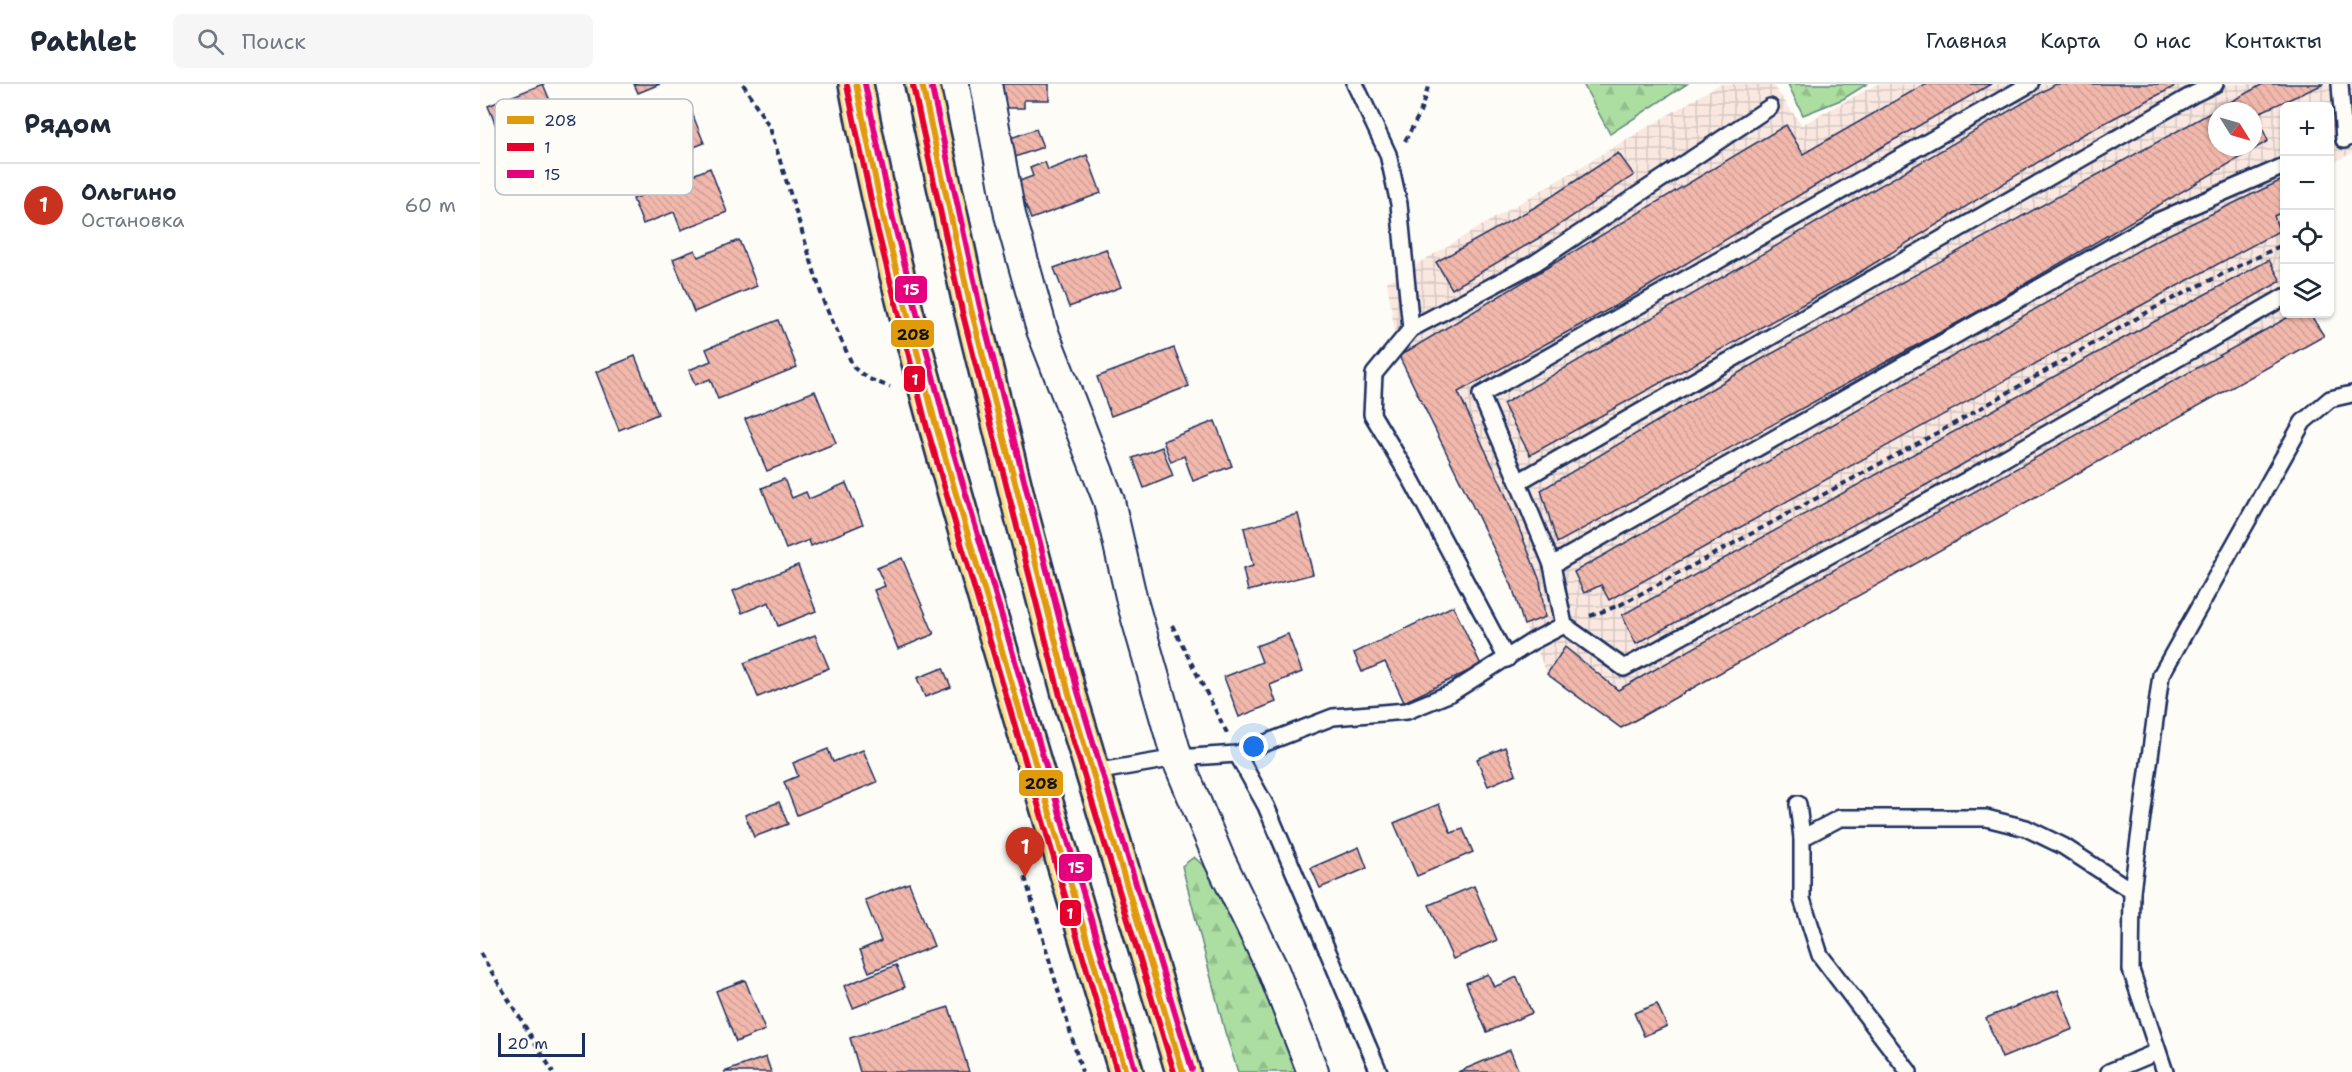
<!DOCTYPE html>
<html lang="ru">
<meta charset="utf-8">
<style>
:root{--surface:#fff;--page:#f6f6f7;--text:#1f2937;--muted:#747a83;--line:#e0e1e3;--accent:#c8321e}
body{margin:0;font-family:"Shantell Sans",sans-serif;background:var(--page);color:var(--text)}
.controls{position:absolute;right:18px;top:18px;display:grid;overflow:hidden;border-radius:9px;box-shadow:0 2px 4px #0004}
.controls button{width:54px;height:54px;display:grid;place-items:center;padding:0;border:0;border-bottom:2px solid var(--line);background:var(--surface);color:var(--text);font:30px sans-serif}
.compass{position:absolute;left:1728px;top:18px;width:54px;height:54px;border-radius:50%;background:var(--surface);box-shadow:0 2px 4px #0004;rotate:127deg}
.scale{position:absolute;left:18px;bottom:15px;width:87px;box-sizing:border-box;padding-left:6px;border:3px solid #1b2f5e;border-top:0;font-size:16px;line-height:21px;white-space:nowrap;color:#1b2f5e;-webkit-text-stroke:4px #fdfcf7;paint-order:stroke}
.you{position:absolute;left:774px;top:663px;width:21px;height:21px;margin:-15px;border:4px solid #fff;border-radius:50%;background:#1a73e8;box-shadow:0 0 0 9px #1a73e833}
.badge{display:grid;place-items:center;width:39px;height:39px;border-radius:50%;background:var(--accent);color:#fff;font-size:20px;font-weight:700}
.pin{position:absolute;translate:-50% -50px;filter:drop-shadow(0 2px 3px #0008)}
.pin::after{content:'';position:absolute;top:32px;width:21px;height:18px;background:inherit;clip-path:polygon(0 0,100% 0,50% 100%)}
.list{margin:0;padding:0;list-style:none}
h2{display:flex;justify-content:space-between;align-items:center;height:78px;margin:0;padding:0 24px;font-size:26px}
h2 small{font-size:20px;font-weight:400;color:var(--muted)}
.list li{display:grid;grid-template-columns:39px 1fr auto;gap:18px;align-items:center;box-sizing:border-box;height:84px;padding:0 24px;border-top:2px solid var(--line)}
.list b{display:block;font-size:22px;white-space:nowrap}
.list p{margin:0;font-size:20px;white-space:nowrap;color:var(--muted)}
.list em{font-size:20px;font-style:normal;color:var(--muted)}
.icon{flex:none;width:33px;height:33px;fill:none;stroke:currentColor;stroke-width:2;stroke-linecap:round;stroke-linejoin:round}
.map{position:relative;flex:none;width:1872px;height:988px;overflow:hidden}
header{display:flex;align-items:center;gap:36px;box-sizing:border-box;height:84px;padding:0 30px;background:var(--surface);border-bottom:2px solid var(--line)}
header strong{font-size:28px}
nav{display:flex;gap:33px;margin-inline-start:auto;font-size:21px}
.search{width:420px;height:54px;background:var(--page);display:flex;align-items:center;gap:15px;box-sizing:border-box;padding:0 21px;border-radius:9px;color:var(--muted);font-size:22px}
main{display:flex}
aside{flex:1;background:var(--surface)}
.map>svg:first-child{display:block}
.industrial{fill:url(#industrial-grid);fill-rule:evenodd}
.forest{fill:url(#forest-firs);stroke:#63867f;stroke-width:1.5}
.building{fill:url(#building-back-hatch);stroke:#1b2f5e;stroke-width:1.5;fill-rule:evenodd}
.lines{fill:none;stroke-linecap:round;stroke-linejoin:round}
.lane-casing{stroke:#1b2f5e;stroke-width:20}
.street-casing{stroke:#1b2f5e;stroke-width:34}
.primary-casing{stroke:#1b2f5e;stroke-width:38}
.path{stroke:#1b2f5e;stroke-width:4;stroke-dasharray:6 4.5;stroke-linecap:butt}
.lane{stroke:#fdfcf7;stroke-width:15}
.street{stroke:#fdfcf7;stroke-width:30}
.primary{stroke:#fedf80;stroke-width:33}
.bus-1-casing{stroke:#fdfcf7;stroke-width:10}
.bus-2-casing{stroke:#fdfcf7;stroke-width:10}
.bus-3-casing{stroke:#fdfcf7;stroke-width:10}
.bus-1{stroke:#e19a09;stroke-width:6}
.bus-2{stroke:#e4002b;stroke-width:6}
.bus-3{stroke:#e5007d;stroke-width:6}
.key{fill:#fdfcf7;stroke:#b9bec9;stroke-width:1.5}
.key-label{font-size:16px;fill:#1b2f5e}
.line-badge{stroke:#fdfcf7;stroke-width:2}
.badge-label{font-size:16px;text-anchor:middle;font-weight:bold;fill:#fff}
.pale-badge-label{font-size:16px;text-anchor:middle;font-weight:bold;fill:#111}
</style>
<header>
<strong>Pathlet</strong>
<div class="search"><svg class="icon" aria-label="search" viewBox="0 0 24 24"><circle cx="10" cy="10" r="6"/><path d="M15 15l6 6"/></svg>Поиск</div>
<nav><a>Главная</a><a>Карта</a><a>О нас</a><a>Контакты</a></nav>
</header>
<main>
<aside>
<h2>Рядом<small></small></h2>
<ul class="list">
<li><span class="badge">1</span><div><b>Ольгино</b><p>Остановка</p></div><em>60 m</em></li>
</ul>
</aside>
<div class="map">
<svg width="1872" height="988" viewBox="0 0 1872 988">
<defs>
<pattern id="industrial-grid" width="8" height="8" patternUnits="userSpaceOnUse" patternTransform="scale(1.5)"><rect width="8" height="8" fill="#fae8e0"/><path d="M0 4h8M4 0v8" fill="none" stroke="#d6c7c3"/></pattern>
<pattern id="forest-firs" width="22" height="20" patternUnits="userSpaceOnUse" patternTransform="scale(1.5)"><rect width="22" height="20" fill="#abdea0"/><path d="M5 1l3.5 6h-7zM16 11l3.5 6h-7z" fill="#93bf8c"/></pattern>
<pattern id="building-back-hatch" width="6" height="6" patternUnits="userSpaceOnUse" patternTransform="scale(1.5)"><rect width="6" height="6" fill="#f2b8ac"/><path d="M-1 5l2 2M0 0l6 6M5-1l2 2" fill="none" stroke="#cf9e96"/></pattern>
</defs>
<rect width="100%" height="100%" fill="#fdfcf7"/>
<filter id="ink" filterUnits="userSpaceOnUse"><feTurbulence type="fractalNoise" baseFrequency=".0167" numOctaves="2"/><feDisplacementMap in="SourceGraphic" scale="12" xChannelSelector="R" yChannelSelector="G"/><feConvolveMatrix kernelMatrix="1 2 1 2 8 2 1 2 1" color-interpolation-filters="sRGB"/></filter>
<g filter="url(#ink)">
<path class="industrial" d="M 1240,0 L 1292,0 L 1322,41 L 1397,0 L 1872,0 L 1872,69 L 1851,80 L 1850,91 L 1850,22 L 1804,22 L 1804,230 L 1830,230 L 1844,252 L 1141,644 L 1067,590 L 1053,557 L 1044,541 L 1032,501 L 918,269 L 907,198 ZM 1737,27 L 1773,27 L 1773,63 L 1737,63 Z"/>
<g class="forest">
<polygon points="1103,0 1207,0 1130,50"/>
<polygon points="1308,0 1387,0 1363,15 1323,31"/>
<polygon points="714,773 730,788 776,867 818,988 758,988 745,948 702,782"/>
</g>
<g class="building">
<polygon points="63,0 84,50 28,72 8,22"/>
<polygon points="154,0 180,0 158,9"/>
<polygon points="517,0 569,0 569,16 544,16 544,24 517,24"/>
<polygon points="1445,0 1511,0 1336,101 1144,217 978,308 1022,402 1060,497 1065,533 1044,541 1032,502 919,272 1306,41 1323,70"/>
<polygon points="1576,0 1699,0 1600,52 1372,193 1050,371 1023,320"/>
<path d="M 1783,0 L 1844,0 L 1776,30 L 1788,57 L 1497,228 L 1077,459 L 1061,406 L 1282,275 ZM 1737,27 L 1773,27 L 1773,63 L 1737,63 Z"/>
<polygon points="208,19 224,59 151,88 135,48"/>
<polygon points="556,45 563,63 535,73 528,55"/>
<polygon points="1138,69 1154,91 1064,151 972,205 956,178 1057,122"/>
<polygon points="607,71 621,109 551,135 537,98 553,92 550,84 565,78 568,86"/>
<polygon points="230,84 247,128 201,146 194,128 163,140 153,115"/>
<polygon points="1804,95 1804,127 1794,132 1799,147 1625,241 1129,516 1121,501 1104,509 1094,488 1673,158"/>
<polygon points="259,156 277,202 214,228 193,175 215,166 218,173"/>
<polygon points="626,165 641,203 589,223 574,184"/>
<polygon points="1789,176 1801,197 1457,395 1156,560 1142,531 1642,255"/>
<polygon points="1814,230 1830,230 1844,252 1141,644 1067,590 1085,563 1138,606"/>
<polygon points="298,236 317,283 238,315 230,295 215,301 209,286 231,277 226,265"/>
<polygon points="694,264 709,302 631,332 617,293"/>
<polygon points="155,272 178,330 139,346 116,288"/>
<polygon points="335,307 356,359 287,387 265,335"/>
<polygon points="735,337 752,382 713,397 704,372 691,378 683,357"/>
<polygon points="682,363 693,392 664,404 653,374"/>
<polygon points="304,395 312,414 326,408 329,415 366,399 383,440 331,462 329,456 306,465 282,404"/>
<polygon points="818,430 833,490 768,507 763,485 773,482 764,444"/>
<polygon points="422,474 454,550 418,565 394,506 405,502 397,484"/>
<polygon points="318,481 336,527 298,542 289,518 262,529 253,507"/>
<polygon points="973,522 1001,581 924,618 905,578 882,588 874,569"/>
<polygon points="808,550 822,588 790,601 796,618 759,633 744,593 782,578 776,562"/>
<polygon points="335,551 349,584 278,613 264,579"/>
<polygon points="463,584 471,603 445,613 437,594"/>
<polygon points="1025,663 1036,690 1008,702 997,675"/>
<polygon points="348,665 353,678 383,666 397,698 317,731 304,698 318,692 313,679"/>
<polygon points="299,718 308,740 274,753 265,731"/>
<polygon points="959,720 971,749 983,745 993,768 937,792 914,739"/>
<polygon points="879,763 887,784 840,804 831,784"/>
<polygon points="429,799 454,862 389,888 380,866 401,857 385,816"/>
<polygon points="994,802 1017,856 973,875 949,821"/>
<polygon points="416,881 425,903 373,924 364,902"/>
<polygon points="1008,890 1014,903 1037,893 1052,929 1007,948 986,899"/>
<polygon points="265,896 285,946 256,958 236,907"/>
<polygon points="1578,906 1593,945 1522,974 1506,934"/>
<polygon points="1177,920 1187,942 1164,952 1154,929"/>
<polygon points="469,923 489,988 380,988 370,954"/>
<polygon points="1030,966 1039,988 978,988"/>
<polygon points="286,973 291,988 244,988"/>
</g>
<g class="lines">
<defs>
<g id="lane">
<polyline points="875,0 908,70 919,120 931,245"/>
<polyline points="1735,0 1714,10 1038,398 1072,481 1084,541 1144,584 1487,396 1804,213"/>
<polyline points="1860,0 1864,56 1872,52"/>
<polyline points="1038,398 1001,311 1550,0"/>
<polyline points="1072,481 1671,140 1804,82"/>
<polyline points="1027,575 932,397 892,330 894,290 931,245 1055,179 1290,23"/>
<polyline points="757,670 786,722 899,988"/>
<polyline points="614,688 697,674 757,670 853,633 927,627 971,609 1053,557 1084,541"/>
<polyline points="1318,720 1322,754 1322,815 1340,871 1429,988"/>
<polyline points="1322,754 1360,734 1506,734 1546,744 1583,762 1652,807"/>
<polyline points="1629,988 1677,968"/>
<polyline points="1685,988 1651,886 1652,807 1681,591 1823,338 1850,315 1872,310"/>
</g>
<polyline id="street" points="506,0 530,131 562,246 629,417 652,517 697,674 740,777 793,886 833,988"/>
<g id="primary">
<path d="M 376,0 C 410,184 461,365 514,544 C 557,692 601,840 646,988"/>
<polyline points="442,0 491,225 542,432 589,610 703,988"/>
</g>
</defs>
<use href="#lane" class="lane-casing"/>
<use href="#street" class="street-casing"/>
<use href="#primary" class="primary-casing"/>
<g class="path">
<polyline points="263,0 290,44 344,219 374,284 389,295 410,303"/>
<polyline points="925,57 940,29 949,0"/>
<polyline points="1110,532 1140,521 1475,339 1680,221 1804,160"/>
<polyline points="692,541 747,649"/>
<polyline points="545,793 602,988"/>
<polyline points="0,869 73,988"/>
</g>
<use href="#lane" class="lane"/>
<use href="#street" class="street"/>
<use href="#primary" class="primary"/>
<defs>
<g id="bus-1">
<polyline points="376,0 404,137 456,342 646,988"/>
<polyline points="442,0 491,225 589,610 703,988"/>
</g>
<g id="bus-2">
<polyline points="367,2 396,140 447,344 637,988"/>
<polyline points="433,2 482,227 580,612 694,988"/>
</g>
<g id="bus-3">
<polyline points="385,0 413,135 465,339 655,985"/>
<polyline points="451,0 500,223 598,608 712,985"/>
</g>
</defs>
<use href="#bus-1" class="bus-1-casing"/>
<use href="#bus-2" class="bus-2-casing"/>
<use href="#bus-3" class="bus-3-casing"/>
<use href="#bus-1" class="bus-1"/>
<use href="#bus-2" class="bus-2"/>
<use href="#bus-3" class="bus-3"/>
</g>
</g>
<rect x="15" y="15" width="198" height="96" rx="9" class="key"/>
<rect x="27" y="32" width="27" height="8" fill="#e19a09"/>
<rect x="27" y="59" width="27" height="8" fill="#e4002b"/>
<rect x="27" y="86" width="27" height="8" fill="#e5007d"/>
<g class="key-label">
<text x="64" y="42">208</text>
<text x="64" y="69">1</text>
<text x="64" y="96">15</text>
</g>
<g class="line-badge">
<rect x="414" y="191" width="34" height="29" rx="6" fill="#e5007d"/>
<rect x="410" y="235" width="45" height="29" rx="6" fill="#e19a09"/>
<rect x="423" y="281" width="23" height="28" rx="6" fill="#e4002b"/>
<rect x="538" y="685" width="46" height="28" rx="6" fill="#e19a09"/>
<rect x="578" y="769" width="35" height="29" rx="6" fill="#e5007d"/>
<rect x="579" y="815" width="23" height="28" rx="6" fill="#e4002b"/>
</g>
<g class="badge-label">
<text x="431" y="211">15</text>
<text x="435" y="301">1</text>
<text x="596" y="789">15</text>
<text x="590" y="835">1</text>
</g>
<g class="pale-badge-label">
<text x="433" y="256">208</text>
<text x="561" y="705">208</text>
</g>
</svg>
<div class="controls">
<button>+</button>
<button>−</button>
<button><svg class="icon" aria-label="locate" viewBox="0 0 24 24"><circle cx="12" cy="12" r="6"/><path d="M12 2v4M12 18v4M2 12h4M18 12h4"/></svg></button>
<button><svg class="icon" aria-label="layers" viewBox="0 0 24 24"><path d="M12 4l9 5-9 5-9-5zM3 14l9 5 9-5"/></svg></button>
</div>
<svg class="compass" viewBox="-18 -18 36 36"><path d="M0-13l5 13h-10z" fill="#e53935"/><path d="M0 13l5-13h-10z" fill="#747a83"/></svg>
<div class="scale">20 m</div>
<div class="you"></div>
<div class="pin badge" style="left:545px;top:793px">1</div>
</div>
</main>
